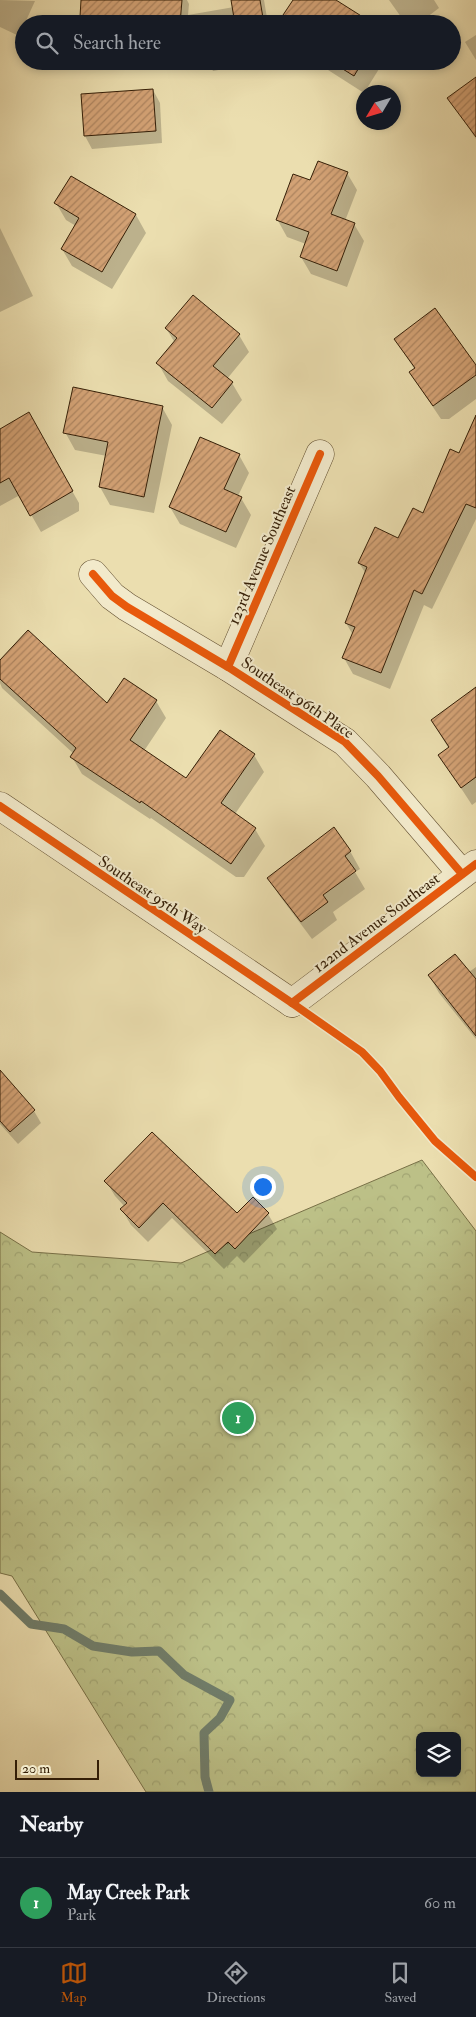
<!DOCTYPE html>
<style>
:root{--surface:#171b24;--page:#242831;--text:#f1f3f6;--muted:#9ea1a6;--line:#363941;--accent:#b45309}
body{margin:0;font-family:"IM FELL Double Pica",serif;background:var(--page);color:var(--text)}
.controls{position:absolute;right:15px;bottom:15px;display:grid;overflow:hidden;border-radius:8px;box-shadow:0 2px 8px #0003}
.controls button{width:45px;height:45px;display:grid;place-items:center;padding:0;border:0;border-bottom:1px solid var(--line);background:var(--surface);color:var(--text);font:25px sans-serif}
.compass{position:absolute;left:356px;top:85px;width:45px;height:45px;border-radius:50%;background:var(--surface);box-shadow:0 2px 8px #0003;rotate:232deg}
.scale{position:absolute;left:15px;bottom:12px;width:84px;box-sizing:border-box;padding-left:5px;border:2px solid #351f07;border-top:0;font-size:14px;line-height:18px;white-space:nowrap;color:#351f07;-webkit-text-stroke:4px #f2eacb;paint-order:stroke}
.you{position:absolute;left:262px;top:1186px;width:18px;height:18px;margin:-12px;border:4px solid #fff;border-radius:50%;background:#1a73e8;box-shadow:0 0 0 8px #1a73e833}
.badge{display:grid;place-items:center;width:32px;height:32px;border-radius:50%;background:var(--accent);color:#fff;font-size:16px;font-weight:700}
.pin{position:absolute;translate:-50% -50%;border:2px solid #fff;box-shadow:0 1px 5px #0006}
.list{margin:0;padding:0;list-style:none}
h2{display:flex;justify-content:space-between;align-items:center;height:65px;margin:0;padding:0 20px;font-size:21px}
h2 small{font-size:16px;font-weight:400;color:var(--muted)}
.list li{display:grid;grid-template-columns:32px 1fr auto;gap:15px;align-items:center;box-sizing:border-box;height:90px;padding:0 20px;border-top:1px solid var(--line)}
.list b{display:block;font-size:19px;white-space:nowrap}
.list p{margin:0;font-size:16px;white-space:nowrap;color:var(--muted)}
.list em{font-size:16px;font-style:normal;color:var(--muted)}
.icon{flex:none;width:28px;height:28px;fill:none;stroke:currentColor;stroke-width:2;stroke-linecap:round;stroke-linejoin:round}
.map{position:relative;flex:none;width:476px;height:1792px;overflow:hidden}
.search{position:absolute;background:var(--surface);box-shadow:0 2px 8px #0003;left:15px;right:15px;top:15px;height:55px;display:flex;align-items:center;gap:12px;box-sizing:border-box;padding:0 18px;border-radius:28px;color:var(--muted);font-size:19px}
.sheet{height:155px;background:var(--surface)}
nav{display:flex;justify-content:space-around;align-items:center;box-sizing:border-box;height:70px;border-top:1px solid var(--line);background:var(--surface);font-size:14px;color:var(--muted)}
nav a{display:grid;justify-items:center;gap:2px}
nav .on{color:var(--accent)}
.map>svg:first-child{display:block}
.park{fill:url(#park-crowns);stroke:#787047;fill-rule:evenodd}
.shadow{fill:#0003}
.lines{fill:none;stroke-linecap:round;stroke-linejoin:round}
.stream{stroke:#707d6a;stroke-width:9}
.building{fill:url(#building-hatch);stroke:#351f07}
.minor-casing{stroke:#624f31;stroke-width:29}
.tertiary-casing{stroke:#624f31;stroke-width:29}
.minor{stroke:#f2eacb;stroke-width:28}
.tertiary{stroke:#f2eacb;stroke-width:28}
.cycleway-casing{stroke:#f2eacb;stroke-width:11}
.cycleway{stroke:#e8590c;stroke-width:8}
.labels{text-anchor:middle;stroke-width:4;stroke-linejoin:round;paint-order:stroke}
.street-label{font-size:16px;fill:#351f07;stroke:#f2eacb}
</style>
<div class="map">
<svg width="476" height="1792" viewBox="0 0 476 1792">
<defs>
<pattern id="park-crowns" width="20" height="18" patternUnits="userSpaceOnUse" patternTransform="scale(1.25)"><rect width="20" height="18" fill="#bcc087"/><path d="M2 6a3 3 0 1 1 6 0M12 15a3 3 0 1 1 6 0" fill="none" stroke="#a2a573"/></pattern>
<pattern id="building-hatch" width="6" height="6" patternUnits="userSpaceOnUse" patternTransform="scale(1.25)"><rect width="6" height="6" fill="#d3a275"/><path d="M-1 1l2-2M0 6l6-6M5 7l2-2" fill="none" stroke="#ac835e"/></pattern>
</defs>
<rect width="100%" height="100%" fill="#ebdeaf"/>
<filter id="stains"><feTurbulence type="fractalNoise" baseFrequency=".004" numOctaves="4"/><feColorMatrix values="0 0 0 0 .2 0 0 0 0 .09 0 0 0 0 .02 0 0 0 .5 -.17"/></filter>
<radialGradient id="worn" r=".72"><stop offset=".6" stop-color="#630" stop-opacity="0"/><stop offset="1" stop-color="#630" stop-opacity=".3"/></radialGradient>
<path class="park" d="M 422,1160 L 476,1231 L 476,1792 L 146,1792 L 12,1576 L 0,1573 L 0,1232 L 32,1252 L 181,1263 ZM 420,1736 L 457,1736 L 457,1773 L 420,1773 Z"/>
<g class="shadow">
<polygon points="0,0 35,1 19,36 0,27"/>
<polygon points="104,0 187,0 189,4 188,15 234,7 232,0 264,0 268,24 105,24 102,18"/>
<polygon points="389,0 434,0 439,8 418,24 406,24"/>
<polygon points="476,35 476,60 465,42"/>
<polygon points="208,61 239,61 240,66 213,71"/>
<polygon points="314,61 384,61 364,93"/>
<polygon points="476,78 476,139 449,98"/>
<polygon points="153,90 160,103 162,143 92,149 85,136 83,95"/>
<polygon points="347,173 357,190 345,221 354,224 364,241 347,287 311,274 301,257 306,244 287,237 277,219"/>
<polygon points="71,177 136,215 146,233 112,289 72,266 62,249 76,226 66,220 56,203"/>
<polygon points="0,228 33,296 0,312"/>
<polygon points="166,328 239,335 249,352 227,379 232,383 242,400 222,424 168,381 158,363 175,343"/>
<polygon points="395,339 476,367 476,399 449,419 441,419 410,373 415,370"/>
<polygon points="162,407 172,425 154,513 110,505 100,487 107,456 75,450 65,432"/>
<polygon points="28,414 79,503 79,511 41,532 20,495 0,506 0,430"/>
<polygon points="476,421 476,519 432,609 424,605 390,689 353,674 344,658 353,635 346,623 366,574 359,563 399,540 424,515 460,455"/>
<polygon points="239,455 249,473 238,496 241,498 251,515 236,548 180,524 170,507"/>
<polygon points="0,662 107,705 156,701 166,718 144,751 187,780 220,732 254,755 264,772 235,814 255,829 265,846 244,877 236,877 151,818 150,819 82,774 72,757 74,754 2,688 0,683"/>
<polygon points="476,690 476,802 472,805 440,756 449,749 432,721"/>
<polygon points="350,851 360,869 355,872 365,889 333,912 337,920 312,939 279,895 269,878"/>
<polygon points="476,967 476,1039 439,993 429,975 469,972"/>
<polygon points="0,1072 34,1111 41,1123 18,1144 0,1124"/>
<polygon points="106,1181 237,1215 268,1214 277,1229 244,1263 237,1256 224,1269 172,1218 148,1242 131,1225 122,1210 125,1207 115,1196"/>
</g>
<g class="lines">
<polyline class="stream" points="0,1594 31,1624 64,1629 93,1646 132,1652 159,1651 184,1675 230,1700 220,1718 204,1733 205,1777 209,1792"/>
</g>
<g class="building">
<polygon points="81,0 182,0 180,24 123,24 123,20 80,17"/>
<polygon points="231,0 260,0 264,24 235,24"/>
<polygon points="293,0 336,0 374,24 277,24"/>
<polygon points="330,61 363,61 354,76"/>
<polygon points="476,77 476,137 447,98"/>
<polygon points="153,89 156,131 84,136 81,94"/>
<polygon points="318,161 348,172 331,214 355,223 337,271 300,257 309,232 276,220 293,174 310,180"/>
<polygon points="71,176 136,214 102,272 61,249 79,218 54,203"/>
<polygon points="193,295 240,334 213,366 233,382 212,408 156,363 177,338 165,328"/>
<polygon points="435,308 476,365 476,375 433,406 409,372 415,368 394,339"/>
<polygon points="73,387 163,406 144,497 99,487 108,442 63,433"/>
<polygon points="29,412 73,491 30,516 9,478 0,483 0,429"/>
<polygon points="476,415 476,508 466,504 422,594 414,590 381,673 342,658 355,627 345,623 367,567 358,563 375,527 398,538 413,508 423,513 450,449 459,453"/>
<polygon points="200,437 240,454 224,489 242,497 226,532 169,507"/>
<polygon points="28,630 107,703 124,678 157,700 130,740 186,778 220,730 255,754 221,803 256,828 231,864 141,801 140,803 70,757 76,748 0,679 0,660"/>
<polygon points="476,687 476,777 461,788 438,755 449,747 431,720"/>
<polygon points="334,827 351,851 345,856 356,871 323,895 328,902 301,922 267,878"/>
<polygon points="455,954 476,979 476,1036 428,975"/>
<polygon points="0,1070 35,1110 10,1132 0,1121"/>
<polygon points="152,1132 237,1213 253,1197 269,1213 235,1249 228,1242 215,1254 163,1203 139,1228 120,1209 127,1203 104,1181"/>
</g>
<g class="lines">
<defs>
<g id="minor">
<polyline points="93,574 112,596 127,607 228,667 345,742 378,776 462,874"/>
<polyline points="228,667 320,454"/>
<polyline points="292,1003 476,864"/>
</g>
<polyline id="tertiary" points="0,806 292,1003"/>
</defs>
<use href="#minor" class="minor-casing"/>
<use href="#tertiary" class="tertiary-casing"/>
<use href="#minor" class="minor"/>
<use href="#tertiary" class="tertiary"/>
<defs>
<g id="cycleway">
<polyline points="93,574 112,596 127,607 228,667 345,742 378,776 462,874"/>
<polyline points="228,667 320,454"/>
<polyline points="0,806 292,1003 362,1052 380,1071 399,1097 435,1141 476,1177"/>
<polyline points="292,1003 476,864"/>
</g>
</defs>
<use href="#cycleway" class="cycleway-casing"/>
<use href="#cycleway" class="cycleway"/>
</g>
<g class="labels">
<g class="street-label">
<text transform="translate(261 555) rotate(-67)" y="6">123rd Avenue Southeast</text>
<text transform="translate(298 697) rotate(34)" y="6">Southeast 96th Place</text>
<text transform="translate(153 894) rotate(34)" y="6">Southeast 95th Way</text>
<text transform="translate(376 922) rotate(-37)" y="6">122nd Avenue Southeast</text>
</g>
</g>
<rect width="100%" height="100%" filter="url(#stains)"/>
<rect width="100%" height="100%" fill="url(#worn)"/>
</svg>
<div class="controls">
<button><svg class="icon" aria-label="layers" viewBox="0 0 24 24"><path d="M12 4l9 5-9 5-9-5zM3 14l9 5 9-5"/></svg></button>
</div>
<svg class="compass" viewBox="-18 -18 36 36"><path d="M0-13l5 13h-10z" fill="#e53935"/><path d="M0 13l5-13h-10z" fill="#9ea1a6"/></svg>
<div class="scale">20 m</div>
<div class="you"></div>
<div class="pin badge" style="left:238px;top:1418px;background:#2e9e5b">1</div>
<div class="search"><svg class="icon" aria-label="search" viewBox="0 0 24 24"><circle cx="10" cy="10" r="6"/><path d="M15 15l6 6"/></svg>Search here</div>
</div>
<section class="sheet">
<h2>Nearby<small></small></h2>
<ul class="list">
<li><span class="badge" style="background:#2e9e5b">1</span><div><b>May Creek Park</b><p>Park</p></div><em>60 m</em></li>
</ul>
</section>
<nav>
<a class="on"><svg class="icon" aria-label="map" viewBox="0 0 24 24"><path d="M3 6l6-2 6 2 6-2v14l-6 2-6-2-6 2zM9 4v14M15 6v14"/></svg>Map</a>
<a><svg class="icon" aria-label="directions" viewBox="0 0 24 24"><path d="M12 3l9 9-9 9-9-9zM9 14v-3h6M13 9l2 2-2 2"/></svg>Directions</a>
<a><svg class="icon" aria-label="saved" viewBox="0 0 24 24"><path d="M7 4h10v16l-5-4-5 4z"/></svg>Saved</a>
</nav>
